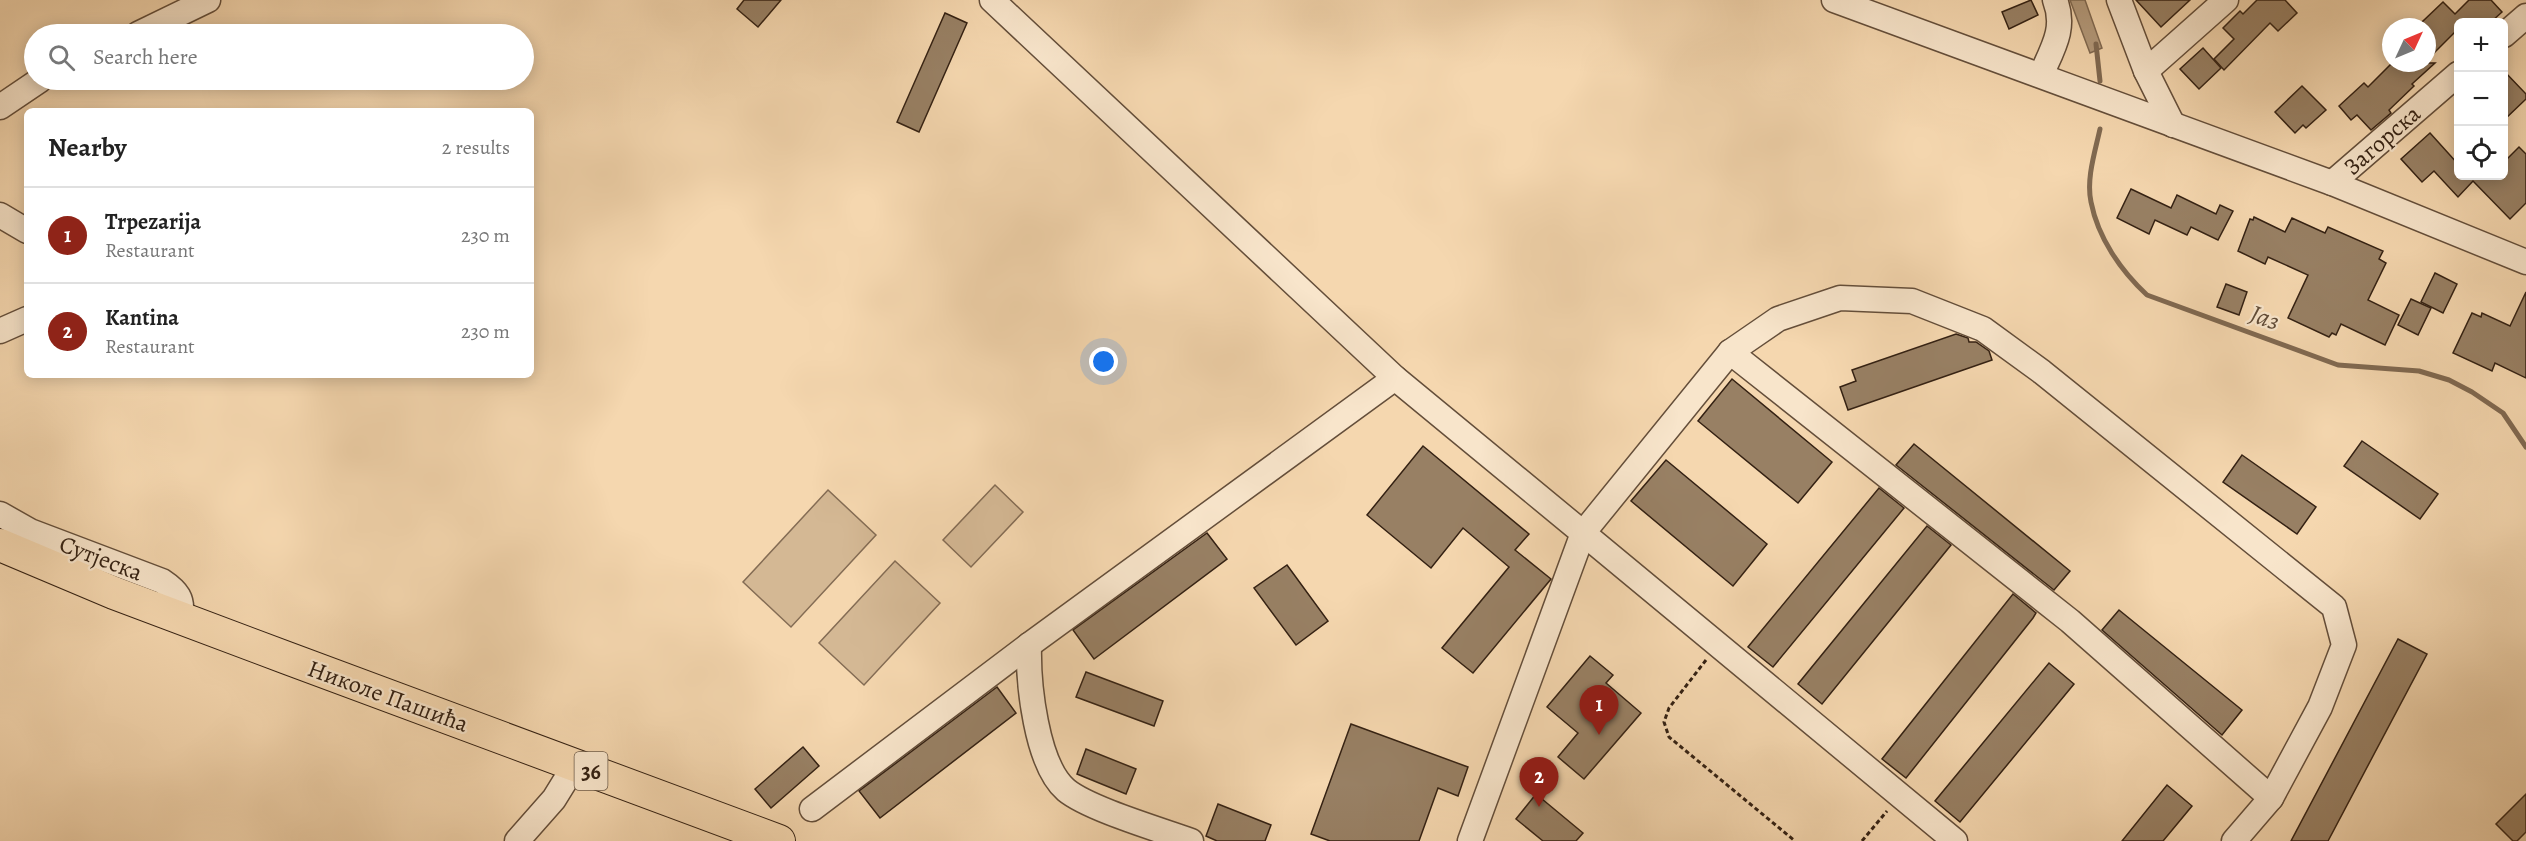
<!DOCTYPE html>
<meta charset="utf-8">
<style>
:root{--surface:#fff;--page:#f6f6f6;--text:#222;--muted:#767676;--line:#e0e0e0;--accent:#8f2418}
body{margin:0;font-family:Alegreya,serif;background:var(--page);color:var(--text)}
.controls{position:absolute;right:18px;top:18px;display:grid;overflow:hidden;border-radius:9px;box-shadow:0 3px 15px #0003}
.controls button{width:54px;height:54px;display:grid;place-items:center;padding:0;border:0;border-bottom:2px solid var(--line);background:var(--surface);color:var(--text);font:30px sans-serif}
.compass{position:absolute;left:2382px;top:18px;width:54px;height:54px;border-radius:50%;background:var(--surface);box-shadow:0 3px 15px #0003;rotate:46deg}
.you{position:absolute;left:1104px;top:362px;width:21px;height:21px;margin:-15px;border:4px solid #fff;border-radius:50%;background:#1a73e8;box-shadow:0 0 0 9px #1a73e833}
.badge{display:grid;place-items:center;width:39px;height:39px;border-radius:50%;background:var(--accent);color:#fff;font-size:20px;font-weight:700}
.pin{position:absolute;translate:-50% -50px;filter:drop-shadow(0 2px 3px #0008)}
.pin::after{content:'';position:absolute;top:32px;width:21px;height:18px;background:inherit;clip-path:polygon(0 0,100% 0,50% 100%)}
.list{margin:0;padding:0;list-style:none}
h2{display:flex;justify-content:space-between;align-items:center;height:78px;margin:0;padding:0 24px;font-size:26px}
h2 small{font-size:20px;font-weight:400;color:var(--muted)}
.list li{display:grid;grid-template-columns:39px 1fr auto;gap:18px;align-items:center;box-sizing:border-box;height:96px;padding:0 24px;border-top:2px solid var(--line)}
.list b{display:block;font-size:22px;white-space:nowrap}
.list p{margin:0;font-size:20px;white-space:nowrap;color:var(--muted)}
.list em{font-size:20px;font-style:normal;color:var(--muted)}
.icon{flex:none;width:33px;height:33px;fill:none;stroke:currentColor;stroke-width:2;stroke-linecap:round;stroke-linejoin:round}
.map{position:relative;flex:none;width:2526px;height:841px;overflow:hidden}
.search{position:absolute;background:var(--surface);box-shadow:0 3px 15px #0003;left:24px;top:24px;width:510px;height:66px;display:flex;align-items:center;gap:15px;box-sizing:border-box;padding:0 21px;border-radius:33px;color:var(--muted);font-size:22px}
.panel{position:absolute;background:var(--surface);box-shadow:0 3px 15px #0003;left:24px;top:108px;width:510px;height:270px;border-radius:9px}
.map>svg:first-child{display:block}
.green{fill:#d4b894;stroke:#846c54;stroke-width:1.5}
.water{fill:#b3997a;stroke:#806951;stroke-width:1.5}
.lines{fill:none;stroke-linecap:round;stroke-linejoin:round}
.stream{stroke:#806951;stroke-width:5}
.building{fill:#988064;stroke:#342113;stroke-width:1.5}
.minor-casing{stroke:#644e3a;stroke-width:27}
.major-casing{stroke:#342113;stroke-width:34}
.path{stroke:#342113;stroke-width:3;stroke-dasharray:4.5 3;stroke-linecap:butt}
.minor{stroke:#f8e5cb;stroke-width:24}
.major{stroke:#f5d7af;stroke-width:32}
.labels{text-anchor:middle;stroke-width:4.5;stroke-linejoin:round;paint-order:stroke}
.shield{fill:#f8e5cb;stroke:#6f5c4a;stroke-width:1.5}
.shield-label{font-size:22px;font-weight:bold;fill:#342113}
.street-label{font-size:24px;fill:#342113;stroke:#f8e5cb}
.water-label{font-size:26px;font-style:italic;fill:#604b37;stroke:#f8e5cb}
</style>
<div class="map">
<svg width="2526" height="841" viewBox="0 0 2526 841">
<rect width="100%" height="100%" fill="#f5d7af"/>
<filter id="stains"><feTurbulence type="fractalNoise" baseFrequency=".00333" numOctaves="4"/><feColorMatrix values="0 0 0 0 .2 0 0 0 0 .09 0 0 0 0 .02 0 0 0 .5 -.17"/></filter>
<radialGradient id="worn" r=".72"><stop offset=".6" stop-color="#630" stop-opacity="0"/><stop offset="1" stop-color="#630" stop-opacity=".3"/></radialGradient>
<g class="green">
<polygon points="995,485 1023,512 971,567 943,540"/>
<polygon points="828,490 876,535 791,627 743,582"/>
<polygon points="895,561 940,603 864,685 819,643"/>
</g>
<polygon class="water" points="2070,0 2085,0 2102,48 2090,53"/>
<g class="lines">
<g class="stream">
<polyline points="2096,44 2100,81"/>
<path d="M 2100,129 C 2095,152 2086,179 2091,202 C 2098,238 2121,271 2147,295 L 2338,365 L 2419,371 L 2449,380 L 2472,392 L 2503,413 L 2526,447"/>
</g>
</g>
<g class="building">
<polygon points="744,0 781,0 758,27 737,9"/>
<polygon points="2031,0 2038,15 2009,29 2002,12"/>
<polygon points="2136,0 2190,0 2161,27"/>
<polygon points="2257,0 2285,0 2297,13 2278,31 2270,23 2224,70 2214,59 2234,39 2223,28 2240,11 2243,14"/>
<polygon points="2469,0 2491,0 2502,12 2491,22 2458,22 2458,29 2427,60 2427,27 2421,23 2443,2 2455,14"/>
<polygon points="945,13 967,23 919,132 897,122"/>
<polygon points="2203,48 2221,68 2199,89 2180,69"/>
<polygon points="2392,63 2435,63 2412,84 2414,86 2389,110 2391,113 2371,130 2357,115 2351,120 2339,106 2364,83 2368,87"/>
<polygon points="2504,71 2526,94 2526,99 2504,120"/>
<polygon points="2302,86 2326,110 2306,128 2303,125 2295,133 2275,112"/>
<polygon points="2430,133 2458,164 2458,176 2504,176 2504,162 2519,147 2526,154 2526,203 2510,219 2473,181 2458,197 2434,171 2422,182 2401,159"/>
<polygon points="2131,189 2171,208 2177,195 2216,214 2220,205 2233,211 2218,240 2191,227 2187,235 2155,220 2149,234 2117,218"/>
<polygon points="2254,217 2285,232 2292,218 2325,233 2328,227 2383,251 2379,259 2386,263 2368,300 2399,315 2385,345 2341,324 2336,335 2332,333 2329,337 2288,318 2308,275 2268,257 2265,264 2238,251 2250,219 2253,220"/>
<polygon points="2435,273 2457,284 2443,313 2421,302"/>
<polygon points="2226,284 2247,292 2239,315 2217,307"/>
<polygon points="2526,292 2526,378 2495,363 2492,371 2453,353 2472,313 2481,317 2482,313 2510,326"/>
<polygon points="2411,299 2431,308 2418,335 2398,325"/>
<polygon points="1956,334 1968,338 1969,342 1976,342 1989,351 1992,360 1848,410 1840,387 1856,381 1852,370"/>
<polygon points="1732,379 1832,462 1798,503 1698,421"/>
<polygon points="2362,441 2438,494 2420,519 2344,466"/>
<polygon points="1914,444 2070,571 2054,590 1896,465"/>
<polygon points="1423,446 1529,534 1515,550 1551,579 1473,673 1442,648 1509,567 1463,528 1431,568 1367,515"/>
<polygon points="2242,455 2316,507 2297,534 2223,482"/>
<polygon points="1666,460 1767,544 1733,586 1631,501"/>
<polygon points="1879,488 1904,508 1773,667 1748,647"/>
<polygon points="1927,526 1951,545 1822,704 1798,684"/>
<polygon points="1207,533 1227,559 1094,659 1073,630"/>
<polygon points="1287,565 1328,621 1296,645 1254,588"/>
<polygon points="2013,594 2036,613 2033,618 1906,778 1882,759"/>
<polygon points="2119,610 2242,710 2222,735 2102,630"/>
<polygon points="2398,639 2427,654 2328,841 2291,841"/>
<polygon points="1590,656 1613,675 1606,683 1641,713 1584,779 1558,757 1578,733 1547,707"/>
<polygon points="2049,663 2074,684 1960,822 1935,801"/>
<polygon points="1086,672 1163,701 1154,726 1076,697"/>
<polygon points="997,687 1016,713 880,818 859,791"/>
<polygon points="1351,724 1468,767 1458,796 1438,788 1419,841 1330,841 1311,834"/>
<polygon points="803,747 819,766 771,808 755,789"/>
<polygon points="1086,749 1136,769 1126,794 1077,774"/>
<polygon points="2167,785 2192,806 2163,841 2122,841"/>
<polygon points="1536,794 1583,833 1576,841 1543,841 1516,819"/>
<polygon points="2526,794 2526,832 2517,841 2513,841 2496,824"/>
<polygon points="1218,804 1271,825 1265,841 1217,841 1206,836"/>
</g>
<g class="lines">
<defs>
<g id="minor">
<polyline points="992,0 1395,378 1583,533 1470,841"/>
<polyline points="1834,0 2332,183 2526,262"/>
<polyline points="2119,0 2146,71 2173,125"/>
<polyline points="138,34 208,0"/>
<polyline points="2504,35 2526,16"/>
<polyline points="2146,71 2226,0"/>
<path d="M 2041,75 C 2053,48 2066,28 2055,0"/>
<polyline points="0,107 40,80"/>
<polyline points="2332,183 2458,74"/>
<polyline points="0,215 27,231"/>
<polyline points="0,331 27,319"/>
<polyline points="1730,352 2070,621 2271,798"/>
<path d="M 0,514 L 30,531 L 162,581 C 177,591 184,599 180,617"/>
<path d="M 1029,645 C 1028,683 1036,764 1066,790 C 1089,809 1161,830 1191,841"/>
<polyline points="812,809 1029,645 1395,378"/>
<polyline points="517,841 554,799 575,765"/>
<polyline points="1955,841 1583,533 1730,352 1778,319 1840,298 1912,301 1983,329 2042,372 2334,607 2344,645 2320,707 2271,798 2234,841"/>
</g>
<polyline id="major" points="0,545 114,593 287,658 779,841"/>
</defs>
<use href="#minor" class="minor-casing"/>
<use href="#major" class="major-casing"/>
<g class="path">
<polyline points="1706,660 1669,708 1664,722 1669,737 1795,841"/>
<polyline points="1862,841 1887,811"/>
</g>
<use href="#minor" class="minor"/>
<use href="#major" class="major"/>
</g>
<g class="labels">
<rect class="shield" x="574.5" y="752" width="33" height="38" rx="4.5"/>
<g class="shield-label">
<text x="591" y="779">36</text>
</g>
<g class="street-label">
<text transform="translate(2382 140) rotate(-41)" y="8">Загорска</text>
<text transform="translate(101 558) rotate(21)" y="8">Сутјеска</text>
<text transform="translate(388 696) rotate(20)" y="8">Николе Пашића</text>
</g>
<g class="water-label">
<text transform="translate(2265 317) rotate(20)" y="9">Јаз</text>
</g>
</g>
<rect width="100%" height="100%" filter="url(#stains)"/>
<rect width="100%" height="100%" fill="url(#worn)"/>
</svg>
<div class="controls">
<button>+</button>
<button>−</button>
<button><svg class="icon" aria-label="locate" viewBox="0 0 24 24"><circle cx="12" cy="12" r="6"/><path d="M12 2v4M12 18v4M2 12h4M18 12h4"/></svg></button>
</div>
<svg class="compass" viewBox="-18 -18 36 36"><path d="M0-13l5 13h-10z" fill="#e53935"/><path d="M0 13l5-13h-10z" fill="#767676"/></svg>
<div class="you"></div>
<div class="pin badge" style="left:1599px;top:735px">1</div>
<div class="pin badge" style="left:1539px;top:807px">2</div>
<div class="search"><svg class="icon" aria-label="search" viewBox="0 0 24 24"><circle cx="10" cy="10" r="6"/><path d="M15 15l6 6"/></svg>Search here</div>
<section class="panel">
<h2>Nearby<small>2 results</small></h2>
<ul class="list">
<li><span class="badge">1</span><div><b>Trpezarija</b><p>Restaurant</p></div><em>230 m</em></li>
<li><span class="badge">2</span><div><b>Kantina</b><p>Restaurant</p></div><em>230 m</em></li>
</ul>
</section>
</div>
